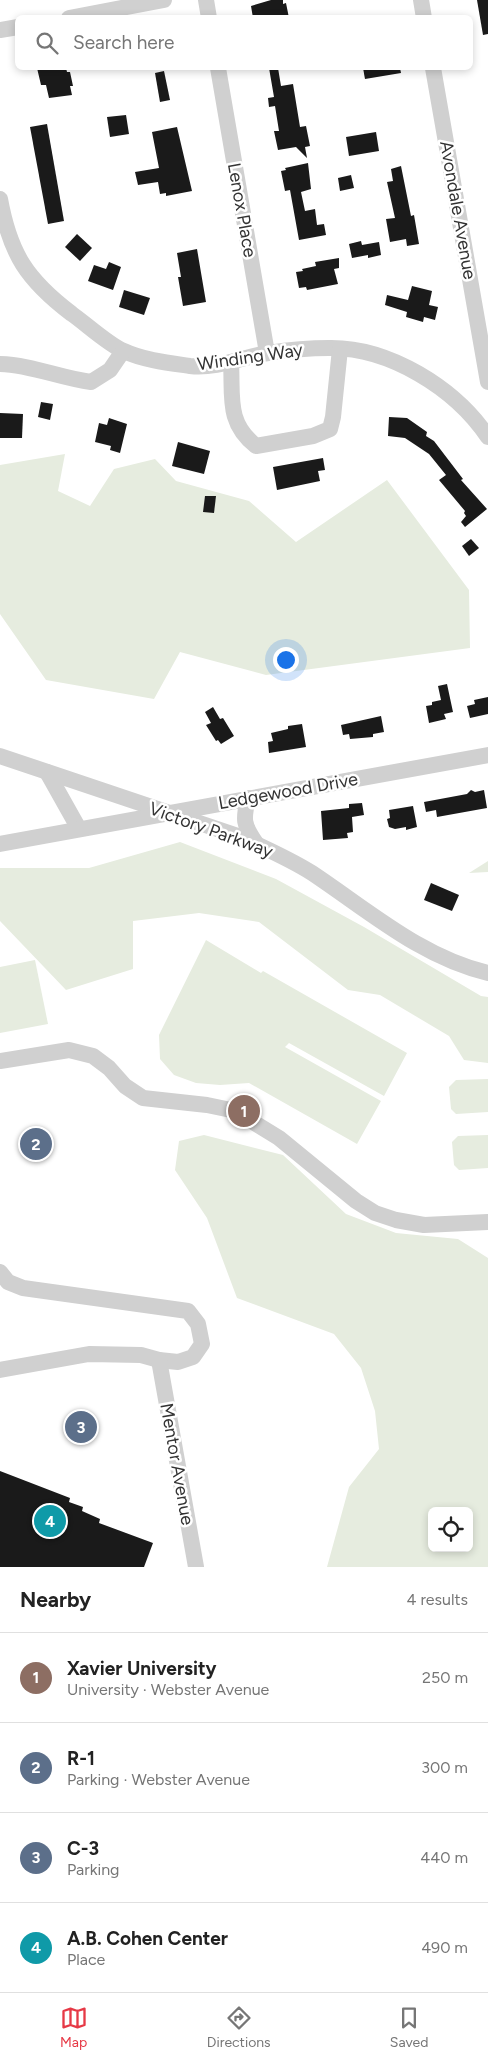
<!DOCTYPE html>
<meta charset="utf-8">
<style>
:root{--surface:#fff;--page:#f2f2f2;--text:#222;--muted:#767676;--line:#e0e0e0;--accent:#e63946}
body{margin:0;font-family:Figtree,sans-serif;background:var(--page);color:var(--text)}
.controls{position:absolute;right:15px;bottom:15px;display:grid;overflow:hidden;border-radius:8px;box-shadow:0 2px 8px #0003}
.controls button{width:45px;height:45px;display:grid;place-items:center;padding:0;border:0;border-bottom:1px solid var(--line);background:var(--surface);color:var(--text);font:25px sans-serif}
.you{position:absolute;left:285px;top:659px;width:18px;height:18px;margin:-12px;border:4px solid #fff;border-radius:50%;background:#1a73e8;box-shadow:0 0 0 8px #1a73e833}
.badge{display:grid;place-items:center;width:32px;height:32px;border-radius:50%;background:var(--accent);color:#fff;font-size:16px;font-weight:700}
.pin{position:absolute;translate:-50% -50%;border:2px solid #fff;box-shadow:0 1px 5px #0006}
.list{margin:0;padding:0;list-style:none}
h2{display:flex;justify-content:space-between;align-items:center;height:65px;margin:0;padding:0 20px;font-size:21px}
h2 small{font-size:16px;font-weight:400;color:var(--muted)}
.list li{display:grid;grid-template-columns:32px 1fr auto;gap:15px;align-items:center;box-sizing:border-box;height:90px;padding:0 20px;border-top:1px solid var(--line)}
.list b{display:block;font-size:19px;white-space:nowrap}
.list p{margin:0;font-size:16px;white-space:nowrap;color:var(--muted)}
.list em{font-size:16px;font-style:normal;color:var(--muted)}
.icon{flex:none;width:28px;height:28px;fill:none;stroke:currentColor;stroke-width:2;stroke-linecap:round;stroke-linejoin:round}
.map{position:relative;flex:none;width:488px;height:1567px;overflow:hidden}
.search{position:absolute;background:var(--surface);box-shadow:0 2px 8px #0003;left:15px;right:15px;top:15px;height:55px;display:flex;align-items:center;gap:12px;box-sizing:border-box;padding:0 18px;border-radius:8px;color:var(--muted);font-size:19px}
.sheet{height:425px;background:var(--surface)}
nav{display:flex;justify-content:space-around;align-items:center;box-sizing:border-box;height:70px;border-top:1px solid var(--line);background:var(--surface);font-size:14px;color:var(--muted)}
nav a{display:grid;justify-items:center;gap:2px}
nav .on{color:var(--accent)}
.map>svg:first-child{display:block}
.green{fill:#e6ecdf;fill-rule:evenodd}
.building{fill:#1a1a1a}
.lines{fill:none;stroke-linecap:round;stroke-linejoin:round}
.minor{stroke:#d0d0d0;stroke-width:16}
.labels{text-anchor:middle;stroke-width:5;stroke-linejoin:round;paint-order:stroke}
.street-label{font-size:18px;fill:#333;stroke:#fff}
</style>
<div class="map">
<svg width="488" height="1567" viewBox="0 0 488 1567">
<rect width="100%" height="100%" fill="#fff"/>
<g class="green">
<polygon points="65,454 58,491 90,506 114,469 155,459 176,481 249,501 296,542 387,480 469,590 470,648 266,675 180,652 154,699 46,680 0,614 0,465"/>
<polygon points="180,842 276,879 364,927 481,996 488,997 488,1063 464,1060 449,1036 380,995 348,990 259,922 199,913 133,921 133,969 66,990 0,921 0,868 89,868"/>
<polygon points="488,861 488,872 469,873"/>
<polygon points="206,940 261,973 263,971 407,1053 384,1096 289,1043 285,1047 381,1101 357,1144 249,1083 220,1085 196,1083 174,1075 160,1059 159,1035"/>
<polygon points="35,960 48,1024 0,1033 0,967"/>
<polygon points="488,1079 488,1112 456,1114 451,1109 449,1087 456,1080"/>
<path d="M 204,1135 L 283,1155 L 346,1214 L 396,1233 L 458,1239 L 488,1258 L 488,1567 L 327,1567 L 349,1487 L 379,1449 L 375,1411 L 361,1368 L 334,1334 L 237,1298 L 207,1218 L 175,1170 L 179,1141 ZM 432,1511 L 469,1511 L 469,1548 L 432,1548 Z"/>
<polygon points="488,1135 488,1168 459,1170 454,1165 452,1142 458,1136"/>
</g>
<g class="building">
<polygon points="271,0 283,0 283,4 286,3 289,18 253,18 251,6"/>
<polygon points="477,0 488,0 488,34 483,35"/>
<polygon points="37,68 66,68 67,72 70,72 73,86 70,86 72,95 49,98 46,85 41,85"/>
<polygon points="269,68 278,68 281,86 293,84 300,127 306,126 310,146 305,147 307,158 296,147 278,150 274,131 279,131 275,106 269,107 268,98 274,97"/>
<polygon points="363,68 400,68 401,73 365,79"/>
<polygon points="164,71 170,100 160,102 155,73"/>
<polygon points="126,115 129,134 110,137 107,117"/>
<polygon points="47,124 64,221 48,224 30,127"/>
<polygon points="177,127 192,191 166,196 166,193 160,194 158,182 138,185 135,172 159,168 152,132"/>
<polygon points="376,132 379,151 349,156 346,137"/>
<polygon points="308,163 311,189 301,192 305,211 315,209 317,225 324,224 326,235 299,240 290,190 285,191 281,171 286,170 285,168"/>
<polygon points="401,166 411,216 414,215 419,244 407,246 406,239 390,242 386,219 395,218 387,182 393,181 391,169"/>
<polygon points="351,175 354,188 340,191 338,178"/>
<polygon points="77,234 92,248 80,261 65,247"/>
<polygon points="361,241 362,245 379,242 381,255 368,258 368,255 352,258 349,244"/>
<polygon points="197,249 206,302 183,306 178,277 181,277 177,253"/>
<polygon points="339,258 339,268 334,269 338,284 307,290 306,287 299,288 296,272 303,271 302,269 316,266 315,262"/>
<polygon points="109,262 121,267 113,290 88,281 94,265 106,269"/>
<polygon points="412,286 432,291 429,305 438,307 435,320 424,317 423,322 406,317 407,312 385,305 387,295 408,300"/>
<polygon points="124,290 150,298 144,315 119,307"/>
<polygon points="41,402 53,404 50,420 38,417"/>
<polygon points="0,413 23,414 22,438 0,438"/>
<polygon points="389,417 407,418 427,432 426,436 434,441 463,479 461,480 487,509 465,527 461,522 466,516 464,513 465,511 439,480 446,475 429,454 405,438 388,436"/>
<polygon points="109,418 127,424 120,453 110,450 111,446 95,442 99,423 107,425"/>
<polygon points="178,442 210,451 204,474 172,466"/>
<polygon points="323,458 325,470 318,471 320,481 277,490 273,467"/>
<polygon points="205,496 216,496 214,513 203,512"/>
<polygon points="471,539 479,548 469,556 462,546"/>
<polygon points="447,684 453,712 444,714 446,719 429,723 426,706 432,705 432,702 441,700 438,686"/>
<polygon points="488,697 488,714 470,718 467,706 475,704 474,700"/>
<polygon points="213,707 220,719 223,718 234,736 221,744 218,740 216,741 206,725 211,723 205,712"/>
<polygon points="381,716 384,732 373,734 373,737 350,739 349,734 343,735 341,725"/>
<polygon points="302,724 306,747 269,753 268,742 273,741 271,733 288,729 288,726"/>
<polygon points="471,790 475,792 484,790 487,808 437,817 436,810 426,812 424,802 467,794"/>
<polygon points="362,803 364,815 352,817 353,832 347,833 348,838 323,840 321,811 349,808 349,804"/>
<polygon points="413,806 417,827 406,830 406,827 395,829 389,827 387,819 390,818 389,810"/>
<polygon points="431,883 459,895 452,911 424,900"/>
<polygon points="0,1471 70,1498 69,1502 83,1507 82,1511 100,1519 99,1523 153,1543 144,1567 0,1567"/>
</g>
<g class="lines">
<g class="minor">
<polyline points="206,0 209,18"/>
<polyline points="421,0 424,18"/>
<polyline points="69,18 164,0"/>
<polyline points="0,30 18,27"/>
<polyline points="218,68 267,353"/>
<polyline points="433,68 488,382"/>
<path d="M 0,199 C 10,254 27,280 72,314 C 85,323 110,346 124,351 C 143,360 169,363 190,366 C 217,369 243,357 268,353 C 288,350 309,348 329,348 C 389,347 455,388 488,437"/>
<path d="M 231,362 C 233,397 226,422 256,446 L 313,436 L 330,429 L 333,417 L 340,349"/>
<path d="M 0,364 C 32,365 60,378 91,382 L 110,370 L 123,351"/>
<path d="M 0,756 L 241,837 C 265,848 290,859 312,873 C 369,911 421,957 488,973"/>
<polyline points="47,772 79,829"/>
<path d="M 248,798 C 243,820 243,824 256,843"/>
<polyline points="0,844 488,755"/>
<polyline points="0,1061 69,1050 93,1056 109,1068 125,1086 143,1098 207,1105 231,1110 253,1122 279,1138 356,1201 375,1213 396,1220 424,1225 488,1222"/>
<polyline points="0,1272 8,1282 23,1288 188,1311 198,1324 202,1344 193,1357 178,1362 159,1360 141,1355 89,1354 0,1370"/>
<polyline points="159,1360 196,1567"/>
</g>
</g>
<g class="labels">
<g class="street-label">
<text transform="translate(242 210) rotate(80)" y="6">Lenox Place</text>
<text transform="translate(458 210) rotate(80)" y="6">Avondale Avenue</text>
<text transform="translate(250 357) rotate(-8)" y="6">Winding Way</text>
<text transform="translate(288 791) rotate(-10)" y="6">Ledgewood Drive</text>
<text transform="translate(211 830) rotate(20)" y="6">Victory Parkway</text>
<text transform="translate(177 1464) rotate(80)" y="6">Mentor Avenue</text>
</g>
</g>
</svg>
<div class="controls">
<button><svg class="icon" aria-label="locate" viewBox="0 0 24 24"><circle cx="12" cy="12" r="6"/><path d="M12 2v4M12 18v4M2 12h4M18 12h4"/></svg></button>
</div>
<div class="you"></div>
<div class="pin badge" style="left:244px;top:1111px;background:#8d6e63">1</div>
<div class="pin badge" style="left:36px;top:1144px;background:#5c6f8a">2</div>
<div class="pin badge" style="left:81px;top:1427px;background:#5c6f8a">3</div>
<div class="pin badge" style="left:50px;top:1521px;background:#0f9aa8">4</div>
<div class="search"><svg class="icon" aria-label="search" viewBox="0 0 24 24"><circle cx="10" cy="10" r="6"/><path d="M15 15l6 6"/></svg>Search here</div>
</div>
<section class="sheet">
<h2>Nearby<small>4 results</small></h2>
<ul class="list">
<li><span class="badge" style="background:#8d6e63">1</span><div><b>Xavier University</b><p>University · Webster Avenue</p></div><em>250 m</em></li>
<li><span class="badge" style="background:#5c6f8a">2</span><div><b>R-1</b><p>Parking · Webster Avenue</p></div><em>300 m</em></li>
<li><span class="badge" style="background:#5c6f8a">3</span><div><b>C-3</b><p>Parking</p></div><em>440 m</em></li>
<li><span class="badge" style="background:#0f9aa8">4</span><div><b>A.B. Cohen Center</b><p>Place</p></div><em>490 m</em></li>
</ul>
</section>
<nav>
<a class="on"><svg class="icon" aria-label="map" viewBox="0 0 24 24"><path d="M3 6l6-2 6 2 6-2v14l-6 2-6-2-6 2zM9 4v14M15 6v14"/></svg>Map</a>
<a><svg class="icon" aria-label="directions" viewBox="0 0 24 24"><path d="M12 3l9 9-9 9-9-9zM9 14v-3h6M13 9l2 2-2 2"/></svg>Directions</a>
<a><svg class="icon" aria-label="saved" viewBox="0 0 24 24"><path d="M7 4h10v16l-5-4-5 4z"/></svg>Saved</a>
</nav>
